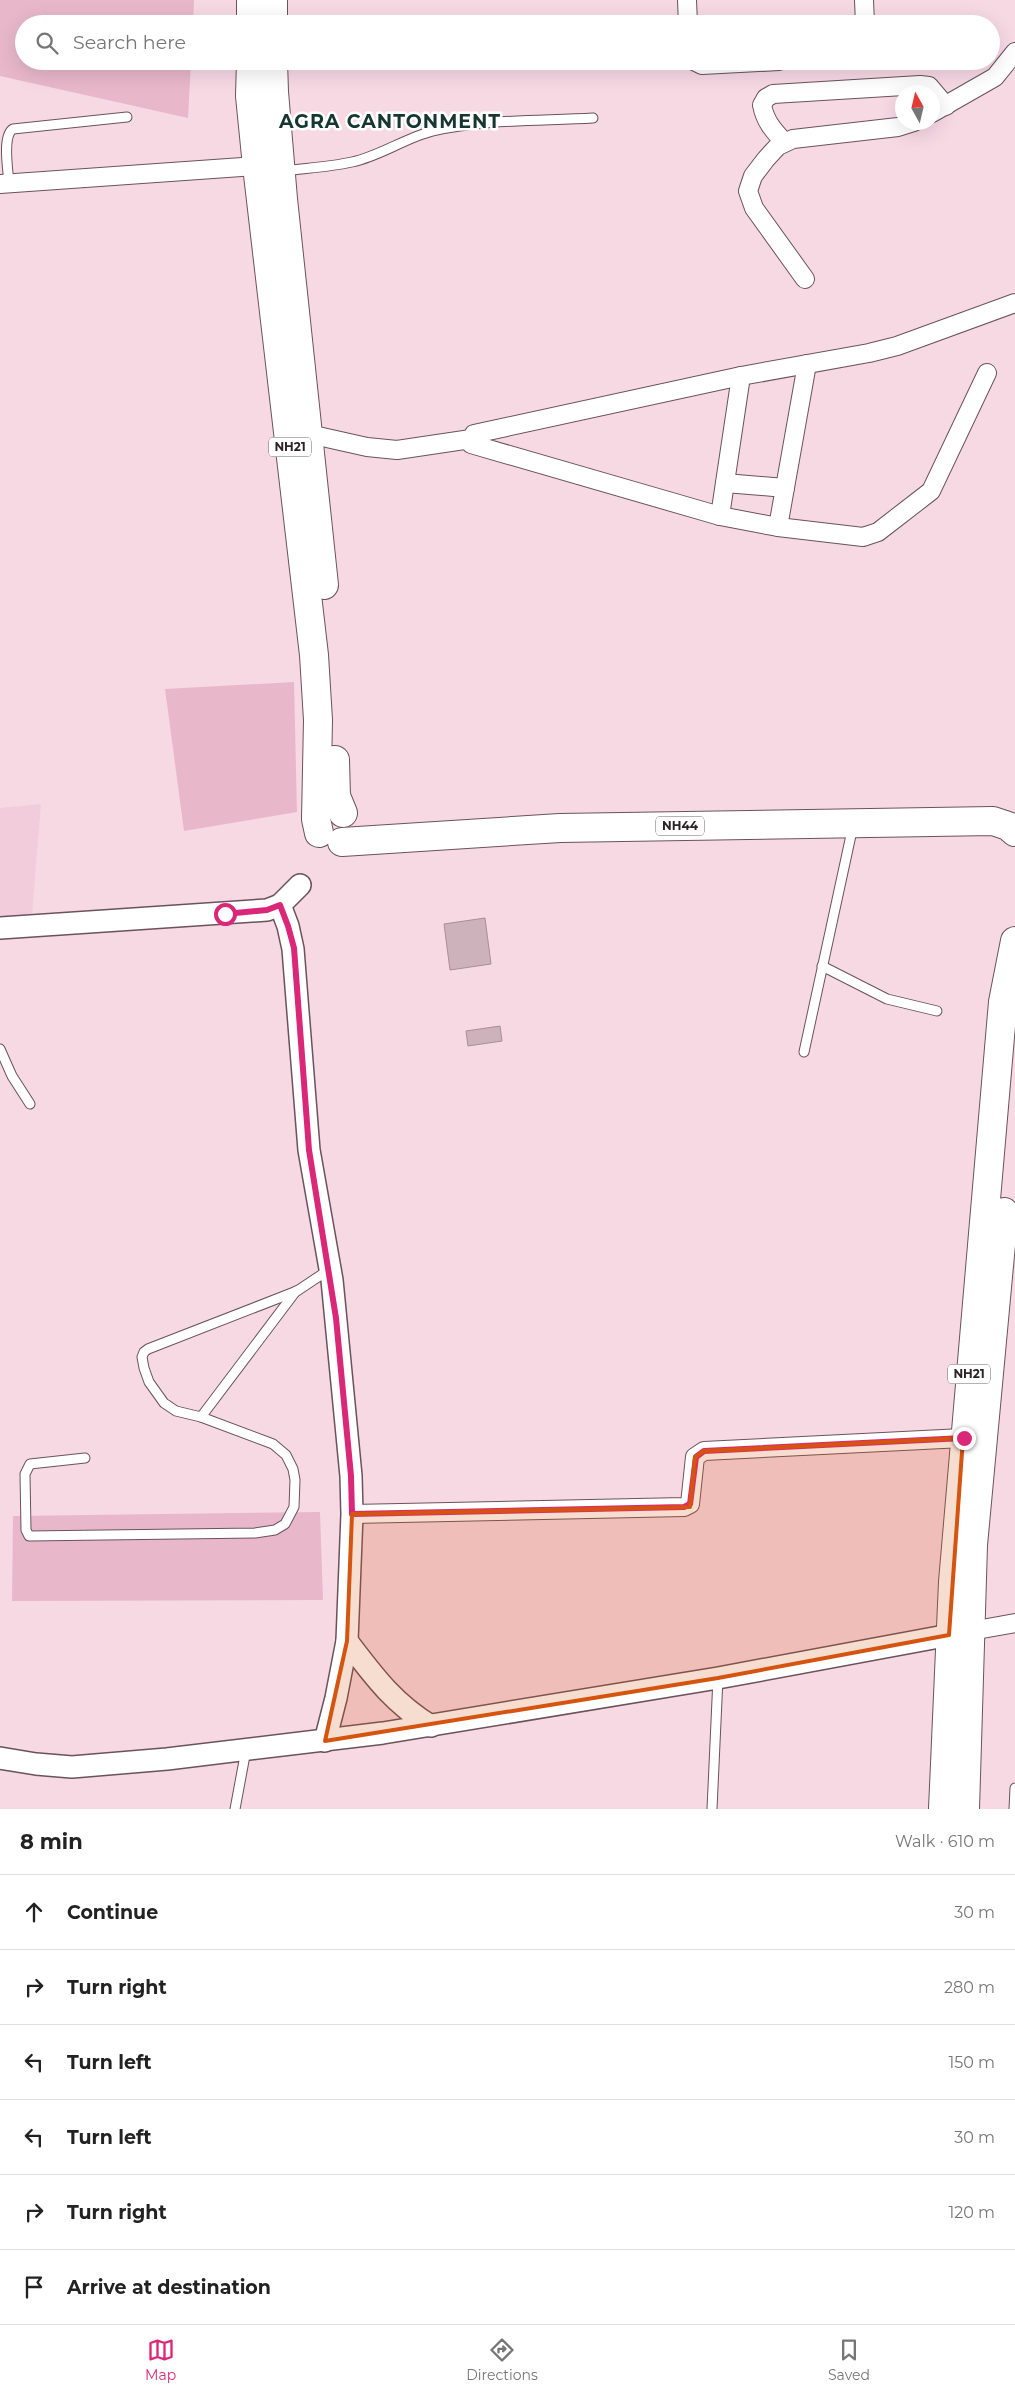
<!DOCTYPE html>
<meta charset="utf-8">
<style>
:root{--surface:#fff;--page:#f2f2f2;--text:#222;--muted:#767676;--line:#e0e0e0;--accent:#db2777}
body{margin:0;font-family:Montserrat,sans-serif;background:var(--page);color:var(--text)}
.compass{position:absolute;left:895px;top:85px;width:45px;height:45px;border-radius:50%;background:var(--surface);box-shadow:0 5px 20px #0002;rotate:352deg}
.stop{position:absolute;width:15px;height:15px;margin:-11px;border:4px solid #db2777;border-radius:50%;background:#fff}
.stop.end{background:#db2777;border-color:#fff;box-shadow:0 1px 5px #0008}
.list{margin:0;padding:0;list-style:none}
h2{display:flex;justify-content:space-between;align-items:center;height:65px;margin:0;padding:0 20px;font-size:21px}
h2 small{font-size:16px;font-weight:400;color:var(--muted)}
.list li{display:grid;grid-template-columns:32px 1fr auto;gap:15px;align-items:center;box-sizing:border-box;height:75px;padding:0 20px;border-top:1px solid var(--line)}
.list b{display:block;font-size:19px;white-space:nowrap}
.list em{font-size:16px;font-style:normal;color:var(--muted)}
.icon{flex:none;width:28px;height:28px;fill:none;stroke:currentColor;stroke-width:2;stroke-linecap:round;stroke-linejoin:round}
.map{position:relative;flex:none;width:1015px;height:1809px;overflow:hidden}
.search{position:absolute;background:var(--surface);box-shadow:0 5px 20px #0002;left:15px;right:15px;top:15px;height:55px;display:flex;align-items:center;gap:12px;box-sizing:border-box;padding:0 18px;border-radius:28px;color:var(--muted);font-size:19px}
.sheet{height:515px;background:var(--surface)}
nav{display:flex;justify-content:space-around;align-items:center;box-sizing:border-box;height:70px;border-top:1px solid var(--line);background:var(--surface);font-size:14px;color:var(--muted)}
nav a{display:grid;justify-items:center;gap:2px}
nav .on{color:var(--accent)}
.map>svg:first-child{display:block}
.built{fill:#f2ccda}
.green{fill:#e8b8ca}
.building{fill:#cdb1bb;stroke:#a98d97}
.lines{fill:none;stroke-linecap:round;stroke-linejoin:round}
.service-casing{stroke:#6b525c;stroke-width:11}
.minor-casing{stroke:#6b525c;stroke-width:20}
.tertiary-casing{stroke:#6b525c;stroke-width:24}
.trunk-casing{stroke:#6b525c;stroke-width:30}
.service{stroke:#fff;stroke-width:9}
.minor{stroke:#fff;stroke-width:18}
.tertiary{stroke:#fff;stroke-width:21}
.trunk{stroke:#fff;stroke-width:28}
.route{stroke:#db2777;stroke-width:6}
.marked{fill:#d5540f;fill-opacity:0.2;stroke:#d5540f;stroke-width:4;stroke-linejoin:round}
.labels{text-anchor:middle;stroke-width:5;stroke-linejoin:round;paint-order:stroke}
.shield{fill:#fff;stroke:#6d6568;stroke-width:1}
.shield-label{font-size:12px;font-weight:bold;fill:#2e2327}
.district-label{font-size:19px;font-weight:bold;letter-spacing:1px;fill:#163630;stroke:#fff}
</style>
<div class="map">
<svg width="1015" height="1809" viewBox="0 0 1015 1809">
<rect width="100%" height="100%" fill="#f7d9e4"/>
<polygon class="built" points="41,804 32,914 28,922 0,925 0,808"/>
<g class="green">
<polygon points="0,0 194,0 193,24 24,24 24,61 191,61 188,118 0,76"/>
<polygon points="294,682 297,812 184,831 165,689"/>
<polygon points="320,1512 323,1600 12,1601 13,1516"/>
</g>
<g class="building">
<polygon points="485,918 491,964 450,970 444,924"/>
<polygon points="500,1026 502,1041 468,1046 466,1031"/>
</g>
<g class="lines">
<defs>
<g id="service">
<path d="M 283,171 C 306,168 330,167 352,162 C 380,156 405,138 433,131 C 483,119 542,121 593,118"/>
<path d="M 9,183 C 8,170 2,136 13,129 L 127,117"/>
<polyline points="822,966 887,999 937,1011"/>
<polyline points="0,1049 12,1076 30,1104"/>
<polyline points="804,1052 853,826"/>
<polyline points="201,1417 296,1291"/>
<polyline points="85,1458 30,1464 25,1474 26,1530 29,1536 255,1533 275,1530 285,1524 294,1507 295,1480 293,1469 286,1455 273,1444 201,1417 176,1411 164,1403 149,1382 144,1368 142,1357 144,1352 148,1349 297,1291 330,1269"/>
<polyline points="235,1809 246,1750"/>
<polyline points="712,1809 718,1678"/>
<polyline points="1014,1809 1015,1788"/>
</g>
<g id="minor">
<polyline points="687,0 688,24"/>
<polyline points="864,0 865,24"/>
<polyline points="694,61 702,65 779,61"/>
<polyline points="932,113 995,77 1015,52"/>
<path d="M 784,142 C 773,130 765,121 762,105 L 766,98 L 773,94 L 920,85 L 929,86 L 946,106"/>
<polyline points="0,184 257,166"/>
<polyline points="805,279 754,208 748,191 753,176 766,159 778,146 793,139 898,127 914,122"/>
<polyline points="987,373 931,491 878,532 863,537 778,527 720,516 471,444 474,434 741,376 869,353 897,346 1015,303"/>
<polyline points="309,434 367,447 397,450 471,439"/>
<polyline points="725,483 785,488"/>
<polyline points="720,516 741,376"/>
<polyline points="778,527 807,364"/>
<polyline points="352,1514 684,1507 690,1504 695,1457 704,1451 963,1438"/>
<polyline points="971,1631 1015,1623"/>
</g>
<g id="tertiary">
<polyline points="280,905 288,926 293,949 309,1150 332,1280 351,1476 352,1514 347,1641 336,1698 325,1741"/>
<polyline points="0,928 267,910 280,905 300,885"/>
<path d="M 347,1641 C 373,1675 393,1703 431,1726"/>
<polyline points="0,1758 36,1764 72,1767 167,1759 383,1733 718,1678 966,1632"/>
</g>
<g id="trunk">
<polyline points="273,0 273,24"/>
<polyline points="251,24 251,0"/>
<polyline points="251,61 250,96 257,166 314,655 318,720 316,819 319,833"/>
<polyline points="273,61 274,92 283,199 324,585"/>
<polyline points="335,760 336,796 343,813"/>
<polyline points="342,842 560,828 993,821 1008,826 1015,832"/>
<polyline points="943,1809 953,1582 1003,1002 1015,941"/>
<polyline points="965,1809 973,1545 1004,1212"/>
</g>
</defs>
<use href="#service" class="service-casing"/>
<use href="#minor" class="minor-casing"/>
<use href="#tertiary" class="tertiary-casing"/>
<use href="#trunk" class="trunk-casing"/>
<use href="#service" class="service"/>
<use href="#minor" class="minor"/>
<use href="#tertiary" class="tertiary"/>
<use href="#trunk" class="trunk"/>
</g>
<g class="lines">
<polyline class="route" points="225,914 267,910 280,905 288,926 294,948 309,1150 336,1318 351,1476 352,1514 684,1507 690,1504 696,1457 704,1451 964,1438"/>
</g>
<path class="marked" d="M 963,1438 L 949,1635 L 718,1678 L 325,1741 L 347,1641 L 352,1514 L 690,1507 L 695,1457 L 704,1451 Z"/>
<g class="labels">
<g class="shield">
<rect x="269" y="437.5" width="42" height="19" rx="4"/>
<rect x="656" y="816.5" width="48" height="19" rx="4"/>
<rect x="948" y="1364.5" width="42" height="19" rx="4"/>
</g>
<g class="shield-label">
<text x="290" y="451">NH21</text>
<text x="680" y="830">NH44</text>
<text x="969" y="1378">NH21</text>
</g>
<g class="district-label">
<text x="390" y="128">AGRA CANTONMENT</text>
</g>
</g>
</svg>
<svg class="compass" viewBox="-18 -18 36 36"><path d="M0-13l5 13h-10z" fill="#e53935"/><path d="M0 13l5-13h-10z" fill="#767676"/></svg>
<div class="stop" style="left:225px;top:914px"></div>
<div class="stop end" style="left:964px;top:1438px"></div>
<div class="search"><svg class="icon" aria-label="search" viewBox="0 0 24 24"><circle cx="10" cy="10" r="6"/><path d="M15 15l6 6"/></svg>Search here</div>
</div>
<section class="sheet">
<h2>8 min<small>Walk · 610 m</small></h2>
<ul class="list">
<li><svg class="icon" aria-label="ahead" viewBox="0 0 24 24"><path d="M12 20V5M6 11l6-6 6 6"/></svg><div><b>Continue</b></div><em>30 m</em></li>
<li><svg class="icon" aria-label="right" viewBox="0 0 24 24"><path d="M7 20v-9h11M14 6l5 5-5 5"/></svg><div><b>Turn right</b></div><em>280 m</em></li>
<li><svg class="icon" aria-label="left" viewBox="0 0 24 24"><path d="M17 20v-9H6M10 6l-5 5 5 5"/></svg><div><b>Turn left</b></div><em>150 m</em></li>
<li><svg class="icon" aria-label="left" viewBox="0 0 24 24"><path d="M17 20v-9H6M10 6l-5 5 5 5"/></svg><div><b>Turn left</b></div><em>30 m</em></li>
<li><svg class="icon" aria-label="right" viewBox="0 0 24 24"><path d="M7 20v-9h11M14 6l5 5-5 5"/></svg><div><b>Turn right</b></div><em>120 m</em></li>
<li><svg class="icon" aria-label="arrive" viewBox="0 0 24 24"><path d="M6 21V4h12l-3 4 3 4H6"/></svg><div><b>Arrive at destination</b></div></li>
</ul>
</section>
<nav>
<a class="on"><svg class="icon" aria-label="map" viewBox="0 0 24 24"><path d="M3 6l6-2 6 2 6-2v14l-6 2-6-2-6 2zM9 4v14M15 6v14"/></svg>Map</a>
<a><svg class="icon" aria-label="directions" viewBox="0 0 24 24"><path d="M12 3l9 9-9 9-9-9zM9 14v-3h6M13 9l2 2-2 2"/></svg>Directions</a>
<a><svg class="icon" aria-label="saved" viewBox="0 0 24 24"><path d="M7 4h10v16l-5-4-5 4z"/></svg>Saved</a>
</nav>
